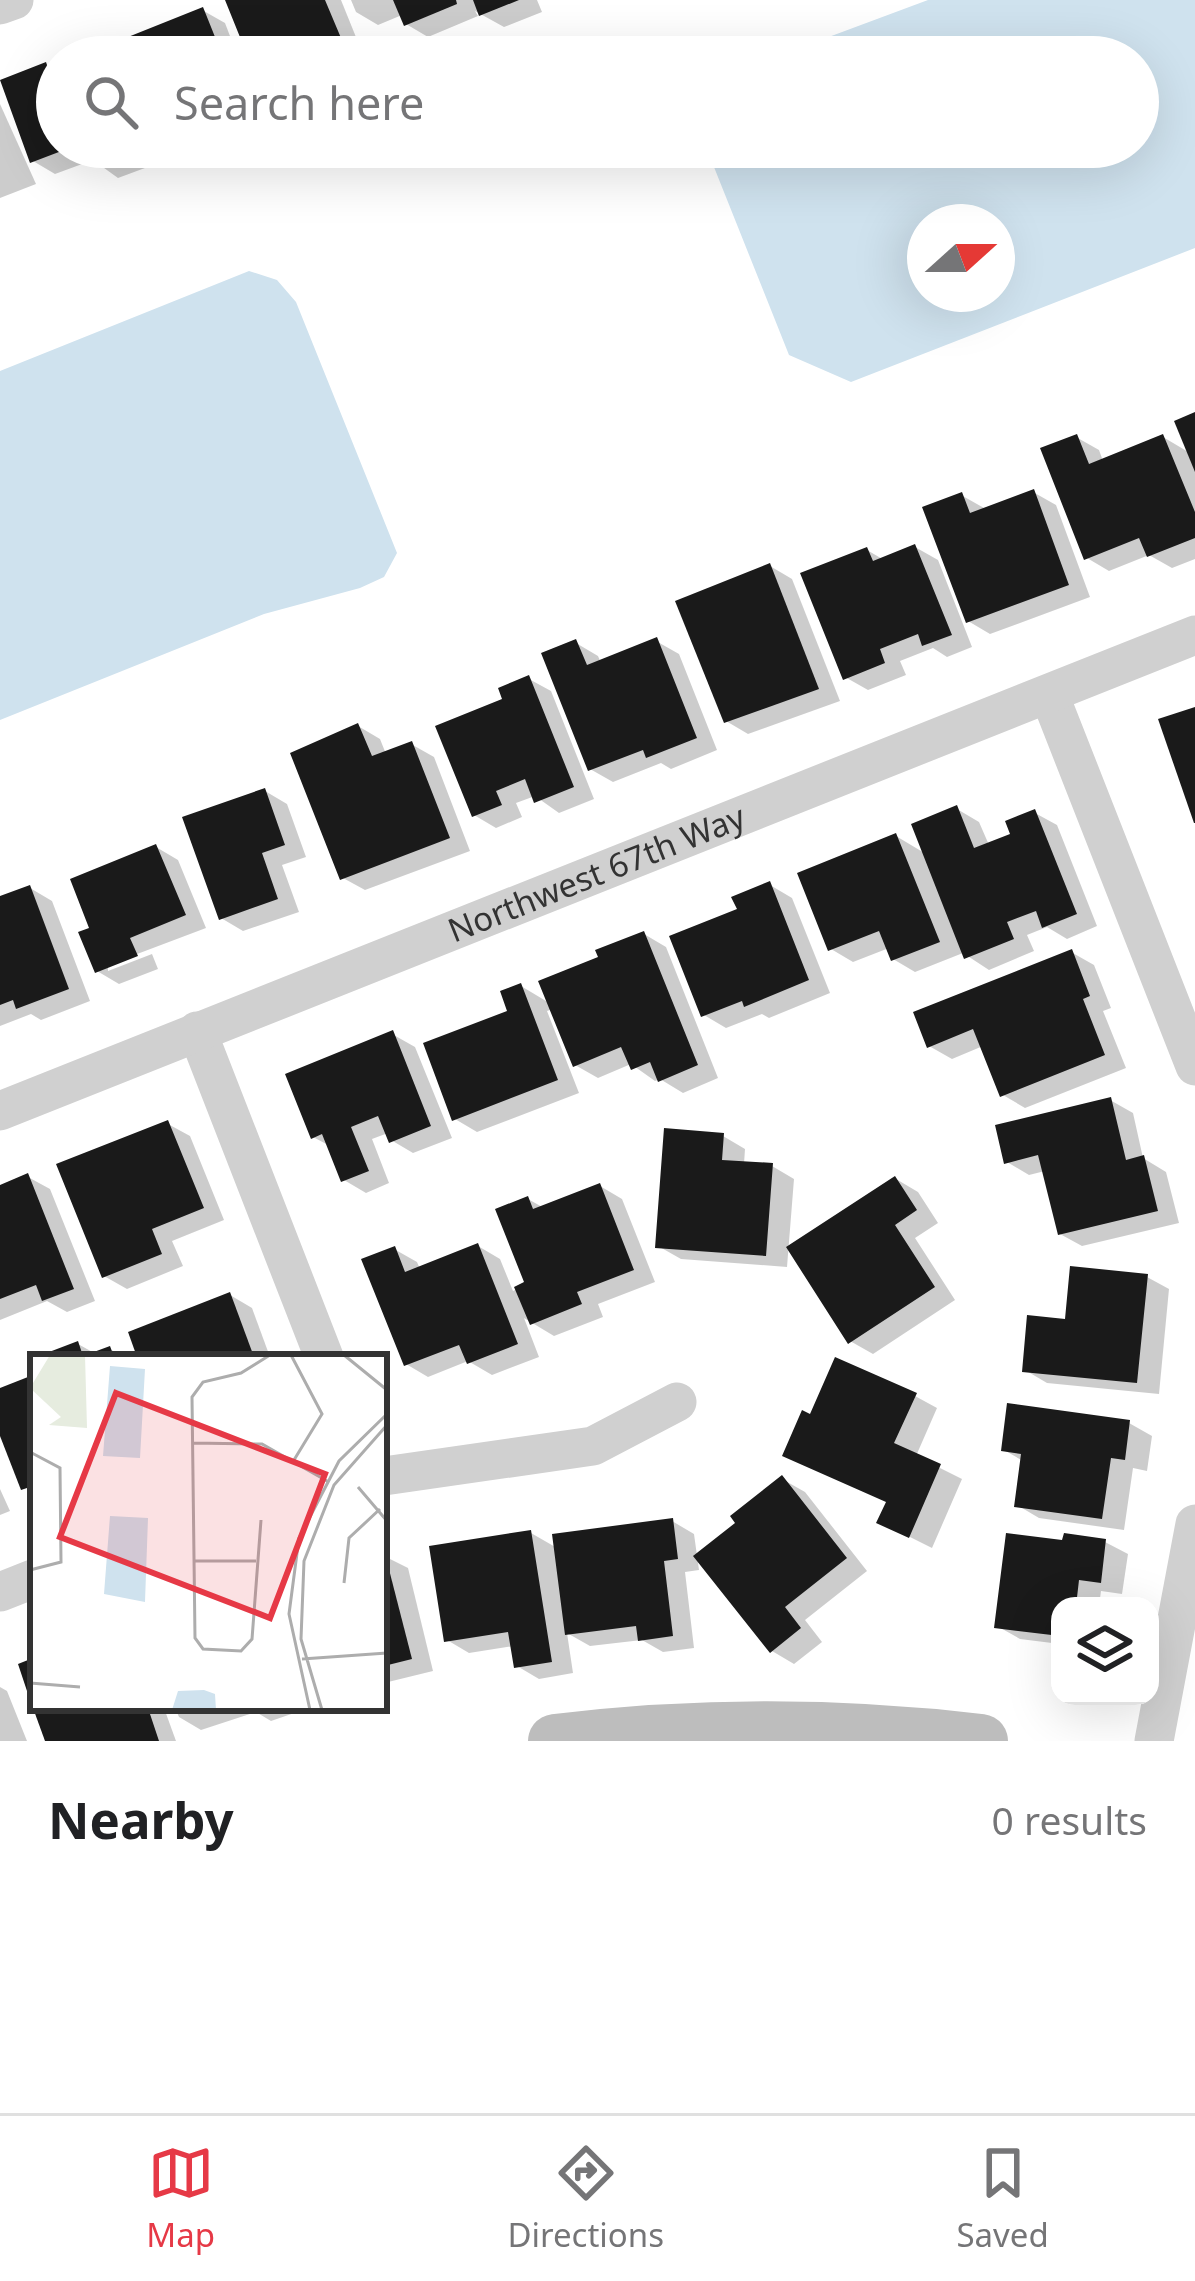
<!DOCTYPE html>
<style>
:root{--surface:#fff;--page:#f6f6f6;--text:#202124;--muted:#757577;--line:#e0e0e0;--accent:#e63946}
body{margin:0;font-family:"Noto Sans",sans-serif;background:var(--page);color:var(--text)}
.controls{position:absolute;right:36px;bottom:36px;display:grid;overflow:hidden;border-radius:24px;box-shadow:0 12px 48px #0002}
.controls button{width:108px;height:108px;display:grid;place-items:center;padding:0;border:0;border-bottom:3px solid var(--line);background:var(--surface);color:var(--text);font:60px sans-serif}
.compass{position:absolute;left:907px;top:204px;width:108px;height:108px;border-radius:50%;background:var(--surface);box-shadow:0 12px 48px #0002;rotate:69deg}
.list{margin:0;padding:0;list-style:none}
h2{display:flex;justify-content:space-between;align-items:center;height:156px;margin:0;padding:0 48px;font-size:51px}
h2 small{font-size:39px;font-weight:400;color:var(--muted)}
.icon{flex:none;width:66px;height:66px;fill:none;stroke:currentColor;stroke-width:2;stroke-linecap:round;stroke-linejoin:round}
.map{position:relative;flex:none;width:1195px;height:1741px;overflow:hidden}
.search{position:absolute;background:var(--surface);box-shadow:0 12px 48px #0002;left:36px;right:36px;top:36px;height:132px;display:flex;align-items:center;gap:30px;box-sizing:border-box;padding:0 42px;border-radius:66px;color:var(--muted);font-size:45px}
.sheet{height:372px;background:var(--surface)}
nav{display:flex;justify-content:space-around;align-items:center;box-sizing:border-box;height:168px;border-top:3px solid var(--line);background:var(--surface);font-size:33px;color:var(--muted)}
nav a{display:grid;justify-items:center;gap:6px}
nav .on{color:var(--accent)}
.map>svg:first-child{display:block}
.water{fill:#cfe2ee;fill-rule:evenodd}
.shadow{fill:#0003}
.building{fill:#1a1a1a}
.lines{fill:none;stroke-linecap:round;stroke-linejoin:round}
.street{stroke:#d0d0d0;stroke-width:39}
.secondary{stroke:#bdbdbd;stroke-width:54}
.labels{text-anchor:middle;stroke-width:12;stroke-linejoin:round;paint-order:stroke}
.street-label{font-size:33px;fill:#333;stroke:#fff}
.inset-road{fill:none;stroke:#adadad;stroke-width:3}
.view{fill:#e63946;fill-opacity:0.15;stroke:#e63946;stroke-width:6}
.inset-edge{fill:none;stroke:#333;stroke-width:6}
</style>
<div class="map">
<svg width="1195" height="1741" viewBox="0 0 1195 1741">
<rect width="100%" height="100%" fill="#fff"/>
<g class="water">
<path d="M 928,0 L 1195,0 L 1195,248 L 851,382 L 789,355 L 706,147 L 1138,147 L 1138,57 L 775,57 ZM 925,222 L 997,222 L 997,294 L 925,294 Z"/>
<polygon points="249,271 277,280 296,302 397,553 384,577 360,588 264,614 0,720 0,371"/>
</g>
<g class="shadow">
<polygon points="228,0 341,0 364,57 252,57"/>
<polygon points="351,0 537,0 542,12 504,27 475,11 478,16 428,37 406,24 402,15 378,25 356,12"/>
<polygon points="202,10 225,23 238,57 122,57"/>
<polygon points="46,66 57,68 57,147 147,147 153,165 118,178 93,160 55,174 33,161"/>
<polygon points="0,104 36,184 0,198"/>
<polygon points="1195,416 1195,559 1172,568 1149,555 1109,571 1087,558 1076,437 1099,450 1103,461 1163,437 1190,453"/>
<polygon points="1033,492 1056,505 1090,597 990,634 968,621 961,495 984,508"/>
<polygon points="915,547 938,560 972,647 947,657 933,648 900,661 906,675 868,690 845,677 867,550 884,560"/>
<polygon points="770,566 792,579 840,701 748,734 726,721"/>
<polygon points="656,641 679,654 717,750 671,769 661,763 613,782 590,769 576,643 598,656 601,663"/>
<polygon points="529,679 551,691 594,799 559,813 535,796 516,803 522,817 496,828 474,815 506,701"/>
<polygon points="358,726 380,739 386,754 411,744 434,757 470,851 365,890 343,878"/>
<polygon points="265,791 287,804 306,857 282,865 299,912 243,931 221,918"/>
<polygon points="957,809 979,822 989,845 1014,835 1035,813 1057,825 1097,926 1067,939 1047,927 1027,935 1034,951 989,970 963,953 915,972 893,959 889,948 853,962 831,949 896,836 926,854"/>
<polygon points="156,847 178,860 206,928 108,965 108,971 152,954 158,969 119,984 97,971"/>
<polygon points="770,885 792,898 830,993 769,1018 762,1014 726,1028 704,1015 741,911"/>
<polygon points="30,888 52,901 90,1001 41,1020 31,1014 0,1026 0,900"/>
<polygon points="644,934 666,947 718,1078 683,1093 660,1079 655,1081 631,1064 598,1078 575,1065 553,1009 547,1011 579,1093 477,1132 455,1119 511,1012 521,986 551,1004 601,959"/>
<polygon points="1071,952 1094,965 1111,1008 1103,1011 1126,1068 1025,1108 1003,1095 983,1046 952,1059 929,1046"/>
<polygon points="392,1034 415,1047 452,1138 413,1153 391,1140 388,1133 372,1139 389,1183 366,1193 344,1180 330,1146 313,1137"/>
<polygon points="1110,1100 1133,1113 1143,1158 1166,1172 1179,1223 1082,1246 1060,1234 1045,1171 1029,1175 1007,1162"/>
<polygon points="168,1124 190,1136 224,1220 172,1241 183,1266 127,1289 104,1276"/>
<polygon points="723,1136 745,1149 744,1164 772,1166 794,1179 787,1267 681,1259 658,1246"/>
<polygon points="28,1177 50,1189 95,1301 67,1312 47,1301 0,1320 0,1188"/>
<polygon points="896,1179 918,1192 938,1223 915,1238 955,1300 873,1354 850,1341"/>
<polygon points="600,1186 622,1199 655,1282 598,1304 603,1317 554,1336 524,1318 539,1357 492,1375 468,1361 428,1377 406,1364 394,1249 417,1262 420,1269 478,1246 500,1259 513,1291 528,1284 528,1199 544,1208"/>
<polygon points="1147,1277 1169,1289 1159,1394 1047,1383 1025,1370 1068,1322"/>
<polygon points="230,1295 252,1308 270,1357 141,1357 132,1333"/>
<polygon points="78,1344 96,1354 110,1349 123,1357 43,1357"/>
<polygon points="915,1396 937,1408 916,1456 962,1479 932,1548 880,1522 898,1511 812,1418"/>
<polygon points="1129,1423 1152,1436 1147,1471 1133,1468 1124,1530 1039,1518 1017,1505 1023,1461 1004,1450"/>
<polygon points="782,1479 805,1492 867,1571 805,1620 822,1642 794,1664 772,1651 740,1524"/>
<polygon points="0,1489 10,1511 0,1515"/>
<polygon points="672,1521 694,1534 699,1570 685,1572 694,1648 663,1652 642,1640 590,1646 567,1633 573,1673 539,1679 517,1666 514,1646 469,1653 447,1640 531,1533 557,1548"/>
<polygon points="1105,1542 1128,1554 1122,1594 1101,1591 1099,1606 1060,1606 1060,1644 1020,1639 997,1626 1065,1543"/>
<polygon points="384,1556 408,1568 433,1671 384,1683"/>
<polygon points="0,1687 7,1691 27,1741 0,1741"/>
<polygon points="36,1708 164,1708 176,1741 48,1741"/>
<polygon points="175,1708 302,1708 303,1710 271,1721 256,1712 201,1730 179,1717"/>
</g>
<g class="building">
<polygon points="225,0 325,0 349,57 308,57 305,50 288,57 248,57"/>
<polygon points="393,0 456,0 457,4 404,26"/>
<polygon points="473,0 519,0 479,16"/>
<polygon points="203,7 223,57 118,57 113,43"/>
<polygon points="46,62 48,68 57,65 57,147 72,147 30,163 0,80"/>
<polygon points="85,147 130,147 132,152 93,167"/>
<polygon points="1195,412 1195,472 1174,421"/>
<polygon points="1077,434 1089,464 1163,434 1195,512 1195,538 1147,557 1139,538 1084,560 1040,448"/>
<polygon points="1034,489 1069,585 966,623 922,507 962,492 970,513"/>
<polygon points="915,544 952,635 922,646 918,634 880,649 885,663 843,680 800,573 867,547 873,561"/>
<polygon points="770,563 819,689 724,723 675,601"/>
<polygon points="657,637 697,738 646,758 643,750 588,771 541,653 576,639 587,665"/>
<polygon points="529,675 574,787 534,803 525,779 496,791 502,805 472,817 435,726 502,699 498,688"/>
<polygon points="1195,707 1195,823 1194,823 1158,719"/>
<polygon points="358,723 372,756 412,741 450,838 340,880 290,753"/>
<polygon points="265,788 285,845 262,853 278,899 219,920 182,817"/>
<polygon points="957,805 974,848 1010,834 1005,821 1035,809 1077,914 1042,928 1036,911 1007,922 1014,939 964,959 911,824"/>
<polygon points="896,833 940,942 891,961 879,931 828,951 797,873"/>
<polygon points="156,844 186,915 130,938 138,956 95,973 78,932 89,928 70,879"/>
<polygon points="770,881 809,980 744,1007 742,1001 701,1017 669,936 737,909 731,897"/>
<polygon points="30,885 69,989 16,1009 13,1000 0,1005 0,896"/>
<polygon points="644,931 698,1065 658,1082 650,1062 631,1070 621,1047 573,1067 538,981 598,957 595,950"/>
<polygon points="1072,949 1090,996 1083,999 1105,1055 1000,1097 973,1029 927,1048 913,1012"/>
<polygon points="521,983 558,1080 452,1121 423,1043 507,1011 500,991"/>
<polygon points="393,1030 431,1126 389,1143 378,1116 351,1127 369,1171 341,1182 322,1134 311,1139 285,1074"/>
<polygon points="1111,1097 1126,1160 1144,1155 1158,1211 1058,1235 1038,1155 1004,1164 995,1125"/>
<polygon points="168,1120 204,1208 152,1229 162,1254 102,1278 56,1164"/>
<polygon points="664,1128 724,1133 722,1160 773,1163 766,1256 655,1248"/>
<polygon points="28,1173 74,1289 42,1301 36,1285 0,1299 0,1185"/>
<polygon points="895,1176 917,1210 895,1225 935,1287 848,1344 786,1247"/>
<polygon points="600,1183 634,1270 577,1292 582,1304 530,1325 514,1287 524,1282 495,1209 528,1196 533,1209"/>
<polygon points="478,1243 518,1344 467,1364 459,1345 404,1366 361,1259 395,1246 405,1272"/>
<polygon points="1070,1266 1148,1274 1137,1383 1022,1372 1027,1315 1065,1319"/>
<polygon points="230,1292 254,1357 137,1357 128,1332"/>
<polygon points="78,1341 83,1356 110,1346 114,1357 36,1357"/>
<polygon points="835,1357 917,1393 894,1443 941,1464 909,1538 876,1523 886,1502 782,1456 802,1410 810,1414"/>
<polygon points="33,1375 33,1486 21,1490 0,1436 0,1388"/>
<polygon points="1007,1403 1130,1420 1125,1460 1111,1458 1102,1519 1014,1507 1021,1454 1001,1451"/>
<polygon points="782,1475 847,1558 785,1607 801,1628 770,1653 693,1556 735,1523 730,1516"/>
<polygon points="673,1518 678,1559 664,1561 673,1636 638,1641 636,1626 565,1635 552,1534"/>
<polygon points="531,1530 552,1662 514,1668 508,1632 444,1642 429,1546"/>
<polygon points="1006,1533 1062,1540 1064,1533 1106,1539 1101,1583 1079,1580 1076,1606 1060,1606 1060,1636 994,1628"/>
<polygon points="384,1550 412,1659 384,1666"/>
<polygon points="33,1658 33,1706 32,1706 18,1664"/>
<polygon points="33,1708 148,1708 159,1741 45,1741"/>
</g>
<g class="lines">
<g class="street">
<polyline points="0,5 14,0"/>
<polyline points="1049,694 1195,1066"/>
<polyline points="197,1031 324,1357"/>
<path id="s1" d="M 0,1111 L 1195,635"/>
<polyline points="384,1476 593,1446 677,1402"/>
<polyline points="0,1592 33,1579"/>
<polyline points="1154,1741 1195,1524"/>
</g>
<path class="secondary" d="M 555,1741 C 696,1724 839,1724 981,1741"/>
</g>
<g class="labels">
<g class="street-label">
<text dy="12" stroke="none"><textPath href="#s1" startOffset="642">Northwest 67th Way</textPath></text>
</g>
</g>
<g transform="translate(30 1354)">
<rect width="357" height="357" fill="#fff"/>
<path d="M 20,1 L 55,1 L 57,74 L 19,71 L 31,63 L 0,34 Z" fill="#e6ecdf"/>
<path d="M 80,12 L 115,15 L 110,104 L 73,102 ZM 80,162 L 118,164 L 115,248 L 74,240 ZM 174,336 L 185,340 L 186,356 L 142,356 L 148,337 Z" fill="#cfe2ee"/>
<path class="inset-road" d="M 261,1 L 292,60 L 264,106M 314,1 L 357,36M 162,89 L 232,90 L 297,127M 0,98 L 30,114 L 31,208 L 0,216M 328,133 L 357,167M 231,166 L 222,285 L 211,297 L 173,295 L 165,284 L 162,43 L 173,28 L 211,19 L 240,1M 164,207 L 226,207M 314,229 L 319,184 L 350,155M 272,305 L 357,299M 0,329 L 50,333M 280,356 L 259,260 L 269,184 L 309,107 L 357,60M 292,356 L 271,285 L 274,207 L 304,131 L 357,71"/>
<path class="view" d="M 86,39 L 295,120 L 240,264 L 30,183 Z"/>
<rect width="357" height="357" class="inset-edge"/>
</g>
</svg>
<div class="controls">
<button><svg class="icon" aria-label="layers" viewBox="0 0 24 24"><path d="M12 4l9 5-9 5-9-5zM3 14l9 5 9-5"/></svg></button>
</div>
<svg class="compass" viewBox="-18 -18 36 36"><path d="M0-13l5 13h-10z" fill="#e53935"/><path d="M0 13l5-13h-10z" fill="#757577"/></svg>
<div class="search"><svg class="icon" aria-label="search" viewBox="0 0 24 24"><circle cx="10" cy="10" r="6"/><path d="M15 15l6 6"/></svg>Search here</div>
</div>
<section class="sheet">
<h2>Nearby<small>0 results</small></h2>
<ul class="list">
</ul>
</section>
<nav>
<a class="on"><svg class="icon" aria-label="map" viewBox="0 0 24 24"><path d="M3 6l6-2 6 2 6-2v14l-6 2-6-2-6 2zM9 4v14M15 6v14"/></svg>Map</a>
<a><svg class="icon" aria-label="directions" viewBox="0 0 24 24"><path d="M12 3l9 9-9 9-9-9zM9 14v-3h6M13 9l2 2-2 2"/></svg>Directions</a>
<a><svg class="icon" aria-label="saved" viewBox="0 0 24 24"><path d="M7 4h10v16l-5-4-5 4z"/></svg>Saved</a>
</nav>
